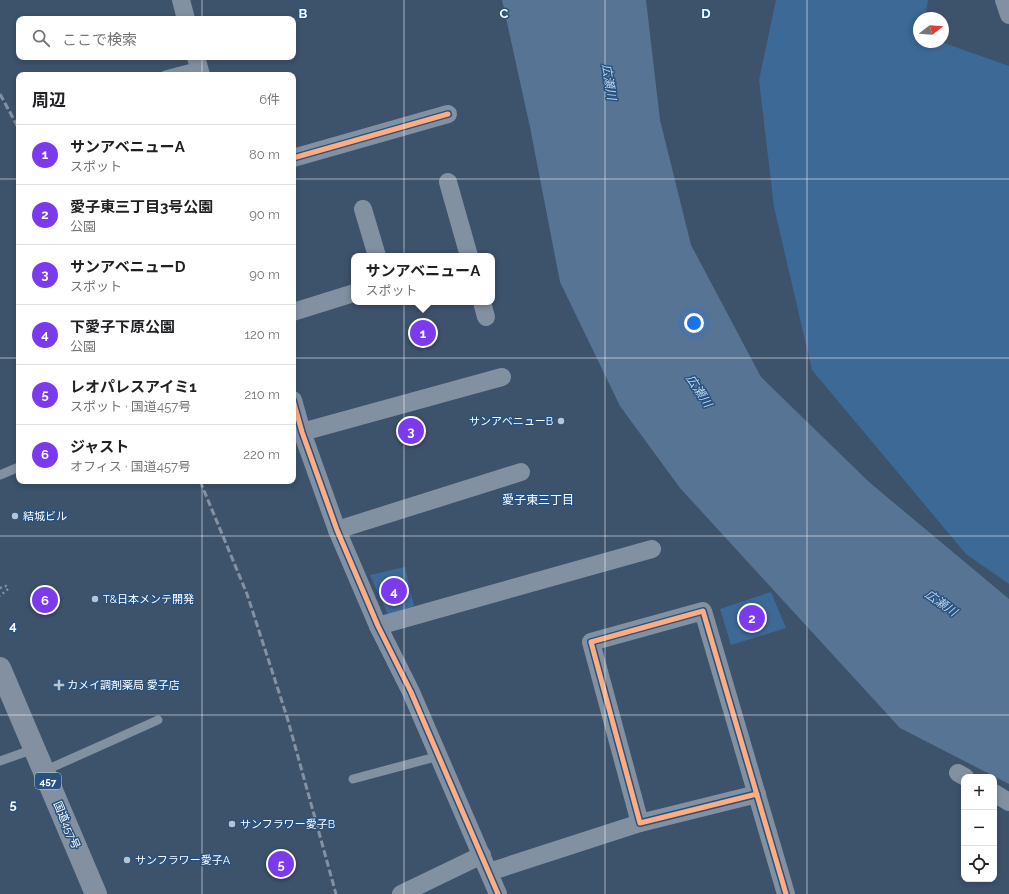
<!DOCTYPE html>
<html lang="ja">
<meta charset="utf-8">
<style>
:root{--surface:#fff;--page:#f6f6f6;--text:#202124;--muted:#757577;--line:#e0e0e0;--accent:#7c3aed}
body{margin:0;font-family:Raleway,"Noto Sans JP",sans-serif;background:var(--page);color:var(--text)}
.controls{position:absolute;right:12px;bottom:12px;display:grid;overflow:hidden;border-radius:8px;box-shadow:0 2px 6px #0003}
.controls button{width:36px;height:36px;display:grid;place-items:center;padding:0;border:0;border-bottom:1px solid var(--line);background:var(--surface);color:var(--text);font:20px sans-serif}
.compass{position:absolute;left:913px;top:12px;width:36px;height:36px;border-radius:50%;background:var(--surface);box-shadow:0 2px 6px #0003;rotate:73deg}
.you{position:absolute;left:694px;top:323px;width:14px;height:14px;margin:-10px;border:3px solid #fff;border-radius:50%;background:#1a73e8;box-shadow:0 0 0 6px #1a73e833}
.badge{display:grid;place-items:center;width:26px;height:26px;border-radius:50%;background:var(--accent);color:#fff;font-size:13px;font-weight:700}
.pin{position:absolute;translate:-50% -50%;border:2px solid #fff;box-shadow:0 1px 4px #0006}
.popup{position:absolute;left:351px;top:253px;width:144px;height:52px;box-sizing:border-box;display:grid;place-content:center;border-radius:8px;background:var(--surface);filter:drop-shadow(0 1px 3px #0005);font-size:13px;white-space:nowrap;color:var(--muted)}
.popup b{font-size:15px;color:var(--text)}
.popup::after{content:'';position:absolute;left:50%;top:100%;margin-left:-8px;border:8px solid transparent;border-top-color:var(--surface)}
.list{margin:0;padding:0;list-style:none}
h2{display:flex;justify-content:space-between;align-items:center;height:52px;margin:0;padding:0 16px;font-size:17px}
h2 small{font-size:13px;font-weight:400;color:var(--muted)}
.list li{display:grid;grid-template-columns:26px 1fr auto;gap:12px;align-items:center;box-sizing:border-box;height:60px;padding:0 16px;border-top:1px solid var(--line)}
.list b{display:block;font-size:15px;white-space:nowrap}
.list p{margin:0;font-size:13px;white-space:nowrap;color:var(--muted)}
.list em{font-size:13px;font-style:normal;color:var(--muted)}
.icon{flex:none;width:22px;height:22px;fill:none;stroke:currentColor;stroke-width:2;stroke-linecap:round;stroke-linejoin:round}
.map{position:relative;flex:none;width:1009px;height:894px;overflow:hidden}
.search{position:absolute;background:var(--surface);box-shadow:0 2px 6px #0003;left:16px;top:16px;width:280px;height:44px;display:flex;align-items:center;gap:10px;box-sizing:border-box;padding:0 14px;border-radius:8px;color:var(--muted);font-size:15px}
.panel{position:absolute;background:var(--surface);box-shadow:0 2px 6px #0003;left:16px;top:72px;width:280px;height:412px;border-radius:8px}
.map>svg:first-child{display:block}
.green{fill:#3d6996}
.water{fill:#587494}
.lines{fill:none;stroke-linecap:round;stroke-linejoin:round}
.path{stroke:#8291a2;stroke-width:2.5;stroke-dasharray:2 3;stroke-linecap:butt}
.service{stroke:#8291a2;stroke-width:9}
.minor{stroke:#8291a2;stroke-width:18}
.trunk{stroke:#8290a2;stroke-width:22}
.rail{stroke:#8391a2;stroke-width:3;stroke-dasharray:7 3;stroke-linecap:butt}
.cycleway-casing{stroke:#295280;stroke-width:8}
.cycleway{stroke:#ffac80;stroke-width:5}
.grid{fill:none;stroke:#fff;stroke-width:1;stroke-opacity:0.55}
.poi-dot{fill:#bbc3cc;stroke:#295280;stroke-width:1.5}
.labels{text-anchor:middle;stroke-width:3;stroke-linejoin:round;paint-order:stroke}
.shield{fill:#295280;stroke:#bfcbd9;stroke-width:1}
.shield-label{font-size:10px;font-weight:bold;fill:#fff}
.poi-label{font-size:11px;fill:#fff;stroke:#295280;text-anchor:start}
.street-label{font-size:11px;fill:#fff;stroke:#295280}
.water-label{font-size:12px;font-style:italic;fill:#bcd4ed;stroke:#295280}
.neighbourhood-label{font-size:12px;fill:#fff;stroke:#295280}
.grid-label{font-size:13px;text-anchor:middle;font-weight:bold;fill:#fff;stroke:#295280;stroke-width:3;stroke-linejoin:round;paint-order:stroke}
</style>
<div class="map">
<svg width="1009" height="894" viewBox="0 0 1009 894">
<rect width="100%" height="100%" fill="#3d536c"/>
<g class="green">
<polygon points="776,0 928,0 925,18 919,18 919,42 941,42 1009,66 1009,584 966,554 812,370 774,207 759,80"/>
<polygon points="405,567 414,606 388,615 370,575"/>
<polygon points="771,592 786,628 731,645 720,609"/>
</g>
<polygon class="water" points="502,0 646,0 660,120 691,245 761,377 869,482 1009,599 1009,784 900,728 680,488 620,406 560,282 530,127"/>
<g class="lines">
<polyline class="path" points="0,588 6,586 8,589 0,596"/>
<g class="service">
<polyline points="165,75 199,66"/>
<polyline points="0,475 19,467"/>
<polyline points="0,761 34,749"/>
<polyline points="44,771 158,720"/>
<polyline points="353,779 439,756"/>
</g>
<g class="minor">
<polyline points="181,0 186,19"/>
<polyline points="1004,0 1009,15"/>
<polyline points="196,57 201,75"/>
<polyline points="293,158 448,114"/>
<polyline points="448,182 469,256"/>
<polyline points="363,209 377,256"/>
<polyline points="482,302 486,317"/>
<polyline points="293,312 354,293"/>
<polyline points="293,400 302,432 337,530 378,626 411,692 498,894"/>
<polyline points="302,432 502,377"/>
<polyline points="337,530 521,472"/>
<polyline points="378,626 652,549"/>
<polyline points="958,773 965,777"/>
<polyline points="994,793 1009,802"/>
<polyline points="757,794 640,823 591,642 703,611 786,894"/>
<polyline points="489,872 640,823"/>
<polyline points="401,894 482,855"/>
</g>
<polyline class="trunk" points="0,668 96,894"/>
<g class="rail">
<polyline points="0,94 19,129"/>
<polyline points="200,481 247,594 287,717 336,894"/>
</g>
<defs>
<g id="cycleway">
<polyline points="293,158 448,114"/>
<polyline points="293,400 302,432 337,530 378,626 411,692 498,894"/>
<polyline points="757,794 640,823 591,642 703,611 786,894"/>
</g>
</defs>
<use href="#cycleway" class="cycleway-casing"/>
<use href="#cycleway" class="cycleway"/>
</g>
<path class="grid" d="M 202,0 L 202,19M 404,0 L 404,894M 605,0 L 605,894M 807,0 L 807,894M 202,57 L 202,75M 0,179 L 19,179M 293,179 L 1009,179M 0,358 L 19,358M 293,358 L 1009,358M 202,481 L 202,894M 0,536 L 1009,536M 0,715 L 1009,715"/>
<g class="poi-dot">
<circle cx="561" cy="421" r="4"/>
<circle cx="15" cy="516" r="4"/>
<circle cx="95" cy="599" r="4"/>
<path d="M57 679h4v4h4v4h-4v4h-4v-4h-4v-4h4z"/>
<circle cx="232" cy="824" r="4"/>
<circle cx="127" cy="860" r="4"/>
</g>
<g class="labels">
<rect class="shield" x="35" y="773" width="26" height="16" rx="3"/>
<g class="shield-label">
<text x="48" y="785">457</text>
</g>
<g class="poi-label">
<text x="553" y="425" text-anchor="end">サンアベニューB</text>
<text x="23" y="520">結城ビル</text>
<text x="103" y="603">T&amp;日本メンテ開発</text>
<text x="67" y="689">カメイ調剤薬局 愛子店</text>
<text x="240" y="828">サンフラワー愛子B</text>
<text x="135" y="864">サンフラワー愛子A</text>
</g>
<g class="street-label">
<text transform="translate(67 825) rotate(67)" y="4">国道457号</text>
</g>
<g class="water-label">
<text transform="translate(609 82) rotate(81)" y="4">広瀬川</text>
<text transform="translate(699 391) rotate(57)" y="4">広瀬川</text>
<text transform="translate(941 603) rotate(35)" y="4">広瀬川</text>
</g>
<g class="neighbourhood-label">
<text x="538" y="504">愛子東三丁目</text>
</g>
</g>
<g class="grid-label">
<text x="303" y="18">B</text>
<text x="504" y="18">C</text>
<text x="706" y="18">D</text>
<text x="13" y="630">4</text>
<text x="13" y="809">5</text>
</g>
</svg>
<div class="controls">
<button>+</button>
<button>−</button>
<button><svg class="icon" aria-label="locate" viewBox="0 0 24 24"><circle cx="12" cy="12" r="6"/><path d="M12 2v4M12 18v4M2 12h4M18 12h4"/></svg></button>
</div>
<svg class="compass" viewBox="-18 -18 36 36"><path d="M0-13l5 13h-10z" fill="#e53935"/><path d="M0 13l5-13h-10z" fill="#757577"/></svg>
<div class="you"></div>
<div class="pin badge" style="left:423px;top:333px">1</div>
<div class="popup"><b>サンアベニューA</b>スポット</div>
<div class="pin badge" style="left:752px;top:618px">2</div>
<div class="pin badge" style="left:411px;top:431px">3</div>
<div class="pin badge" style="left:394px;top:591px">4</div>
<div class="pin badge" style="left:281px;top:864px">5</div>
<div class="pin badge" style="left:45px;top:600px">6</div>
<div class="search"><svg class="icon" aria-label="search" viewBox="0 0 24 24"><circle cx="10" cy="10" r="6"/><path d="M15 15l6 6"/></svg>ここで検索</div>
<section class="panel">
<h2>周辺<small>6件</small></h2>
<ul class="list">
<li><span class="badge">1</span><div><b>サンアベニューA</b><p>スポット</p></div><em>80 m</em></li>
<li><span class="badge">2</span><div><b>愛子東三丁目3号公園</b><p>公園</p></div><em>90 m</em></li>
<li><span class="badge">3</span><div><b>サンアベニューD</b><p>スポット</p></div><em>90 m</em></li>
<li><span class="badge">4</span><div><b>下愛子下原公園</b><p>公園</p></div><em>120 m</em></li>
<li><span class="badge">5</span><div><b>レオパレスアイミ1</b><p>スポット · 国道457号</p></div><em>210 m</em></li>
<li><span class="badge">6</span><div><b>ジャスト</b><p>オフィス · 国道457号</p></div><em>220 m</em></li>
</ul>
</section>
</div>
